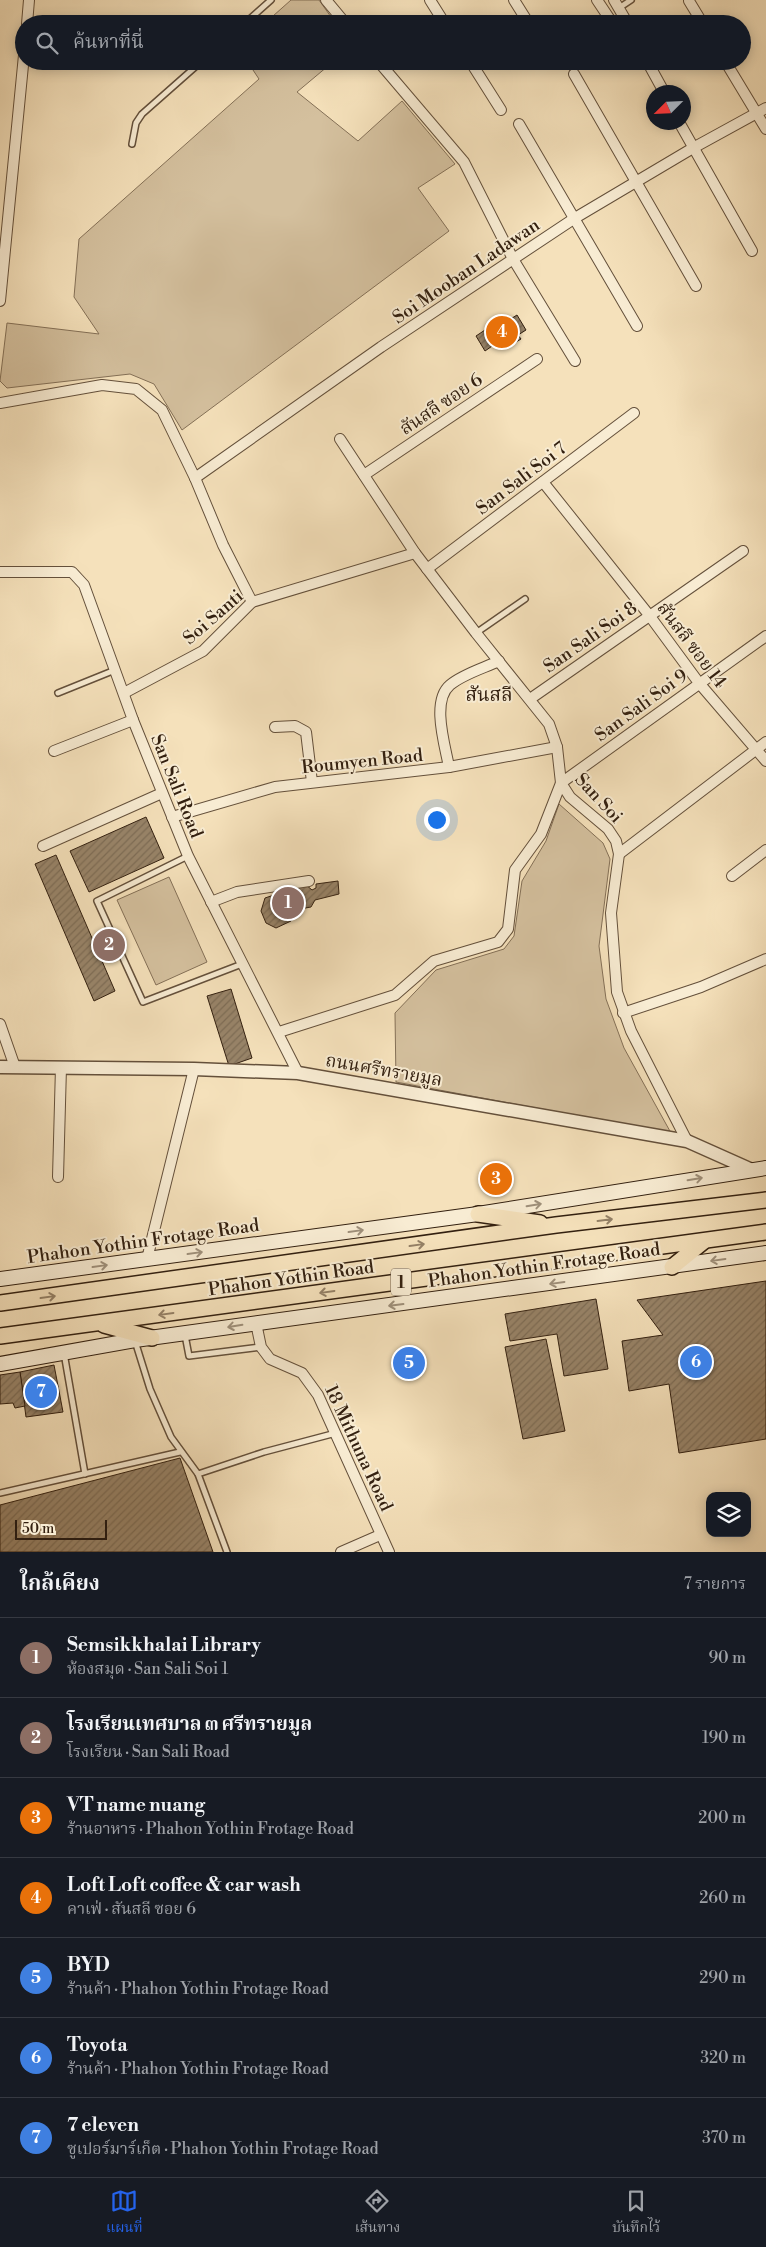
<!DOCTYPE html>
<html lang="th">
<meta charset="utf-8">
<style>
:root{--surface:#171b24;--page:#242831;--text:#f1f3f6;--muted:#9ea1a6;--line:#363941;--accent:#2563eb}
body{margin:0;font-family:"Libre Bodoni","Noto Serif Thai",serif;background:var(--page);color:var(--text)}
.controls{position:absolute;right:15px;bottom:15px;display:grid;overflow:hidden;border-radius:10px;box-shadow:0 2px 12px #0003}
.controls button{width:45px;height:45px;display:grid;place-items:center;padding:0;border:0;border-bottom:1px solid var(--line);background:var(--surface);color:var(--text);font:25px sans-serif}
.compass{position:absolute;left:646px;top:85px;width:45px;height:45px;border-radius:50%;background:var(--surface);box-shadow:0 2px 12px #0003;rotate:246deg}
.scale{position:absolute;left:15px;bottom:12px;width:92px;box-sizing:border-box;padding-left:5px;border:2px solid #332010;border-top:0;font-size:14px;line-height:18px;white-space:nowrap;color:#332010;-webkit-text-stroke:4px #f8ecd3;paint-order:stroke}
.you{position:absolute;left:436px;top:819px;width:18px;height:18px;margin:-12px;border:4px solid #fff;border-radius:50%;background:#1a73e8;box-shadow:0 0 0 8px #1a73e833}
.badge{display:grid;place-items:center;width:32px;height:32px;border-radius:50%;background:var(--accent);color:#fff;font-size:16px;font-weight:700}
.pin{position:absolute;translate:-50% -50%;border:2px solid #fff;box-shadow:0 1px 5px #0006}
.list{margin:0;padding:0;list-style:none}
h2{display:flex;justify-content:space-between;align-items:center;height:65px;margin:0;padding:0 20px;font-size:21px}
h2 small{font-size:16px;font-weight:400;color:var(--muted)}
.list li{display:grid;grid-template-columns:32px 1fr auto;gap:15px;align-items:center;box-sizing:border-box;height:80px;padding:0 20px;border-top:1px solid var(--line)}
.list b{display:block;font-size:19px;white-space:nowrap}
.list p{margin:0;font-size:16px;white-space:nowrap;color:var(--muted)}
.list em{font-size:16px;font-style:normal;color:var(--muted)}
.icon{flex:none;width:28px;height:28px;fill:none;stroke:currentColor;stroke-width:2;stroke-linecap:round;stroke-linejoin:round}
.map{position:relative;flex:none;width:766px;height:1552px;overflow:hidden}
.search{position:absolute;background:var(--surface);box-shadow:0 2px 12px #0003;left:15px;right:15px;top:15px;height:55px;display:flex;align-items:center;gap:12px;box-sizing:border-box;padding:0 18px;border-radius:28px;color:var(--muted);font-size:19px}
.sheet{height:625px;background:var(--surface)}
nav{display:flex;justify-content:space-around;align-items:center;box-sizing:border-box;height:70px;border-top:1px solid var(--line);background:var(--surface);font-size:14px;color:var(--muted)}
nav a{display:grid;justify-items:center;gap:2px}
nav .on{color:var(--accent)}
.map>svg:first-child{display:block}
.green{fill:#d4c09e;stroke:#847057}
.building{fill:url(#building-hatch);stroke:#332010}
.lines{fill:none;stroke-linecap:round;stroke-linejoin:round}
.service-casing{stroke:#64503b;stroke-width:8}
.minor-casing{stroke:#64503b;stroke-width:12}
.tertiary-casing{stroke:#64503b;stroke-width:15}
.secondary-casing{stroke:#332010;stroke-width:16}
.primary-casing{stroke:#332010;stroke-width:18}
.service{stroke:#f8ecd3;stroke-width:5}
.minor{stroke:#f8ecd3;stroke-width:10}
.tertiary{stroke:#f8ecd3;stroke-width:12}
.secondary{stroke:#f8ecd3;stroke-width:14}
.primary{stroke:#f5e1bb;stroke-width:15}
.oneway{stroke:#9f907b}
.oneway2{stroke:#948066}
.labels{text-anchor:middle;stroke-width:4;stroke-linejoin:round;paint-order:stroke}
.shield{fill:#f8ecd3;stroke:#6e5d4a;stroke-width:1}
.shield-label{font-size:16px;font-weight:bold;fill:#332010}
.street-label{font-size:18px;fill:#332010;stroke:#f8ecd3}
.neighbourhood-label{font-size:19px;fill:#332010;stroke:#f8ecd3}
</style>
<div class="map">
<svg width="766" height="1552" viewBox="0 0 766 1552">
<defs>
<pattern id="building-hatch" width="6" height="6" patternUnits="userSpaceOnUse" patternTransform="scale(1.25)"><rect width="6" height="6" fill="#988469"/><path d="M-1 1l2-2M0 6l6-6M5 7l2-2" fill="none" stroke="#7d6c55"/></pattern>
</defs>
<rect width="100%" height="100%" fill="#f5e1bb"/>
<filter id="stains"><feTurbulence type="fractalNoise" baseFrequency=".004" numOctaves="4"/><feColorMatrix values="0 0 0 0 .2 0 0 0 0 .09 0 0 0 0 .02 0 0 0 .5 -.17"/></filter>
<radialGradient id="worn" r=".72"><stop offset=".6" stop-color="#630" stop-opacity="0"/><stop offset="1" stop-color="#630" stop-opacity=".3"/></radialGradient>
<g class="green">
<polygon points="291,0 319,0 336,24 264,24"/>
<polygon points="247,61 334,61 297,92 358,141 402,101 455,164 418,188 449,231 182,430 154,384 130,374 7,388 0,381 7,323 99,334 74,297 79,239 259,79"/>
<polygon points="559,804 603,843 610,859 599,946 606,999 624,1048 671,1133 396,1082 395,1013 436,970 504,949 514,936 522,881 546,841"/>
<polygon points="169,877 207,962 156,985 117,900"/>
</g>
<g class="building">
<polygon points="517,315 526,330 518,335 521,339 508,347 505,343 497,348 495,344 485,351 476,336 494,324 496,328"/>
<polygon points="146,817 164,858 89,892 70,851"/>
<polygon points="56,855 115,991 94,1001 35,864"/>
<polygon points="338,881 339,894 315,900 311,907 294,910 291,921 276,928 266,923 261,911 265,898 277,894 287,900 294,888 305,884 312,890 316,888 316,884"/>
<polygon points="231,989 252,1058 229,1066 207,996"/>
<polygon points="766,1281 766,1439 679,1453 669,1384 629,1391 622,1341 663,1335 637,1300"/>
<polygon points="596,1299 608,1369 564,1376 557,1334 510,1341 505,1314"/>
<polygon points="546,1339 565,1431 523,1439 505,1347"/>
<polygon points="54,1365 63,1412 26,1417 20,1372"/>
<polygon points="20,1372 25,1406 15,1408 13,1403 0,1404 0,1375"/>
<polygon points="180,1458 213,1552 0,1552 0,1505"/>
</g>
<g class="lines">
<defs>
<g id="service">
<polyline points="619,8 631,0"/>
<polyline points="244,24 271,0"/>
<polyline points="132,144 136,123 142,114 202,61"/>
<polyline points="476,633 525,599"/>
<polyline points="58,693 115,670"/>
<polyline points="188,856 97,901 143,1002 242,964"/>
<polyline points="185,1335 189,1356 261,1347"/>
<polyline points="135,1341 150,1389 171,1437 198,1474 227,1552"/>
<polyline points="64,1353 85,1474"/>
<polyline points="198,1474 264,1452 336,1433"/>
<polyline points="0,1493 180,1452"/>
</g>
<g id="minor">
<polyline points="326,0 346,24"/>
<polyline points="430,0 445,24"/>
<polyline points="514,0 529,24"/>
<polyline points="597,0 613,24"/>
<polyline points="614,0 628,24"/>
<polyline points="689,1 703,24"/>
<polyline points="27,24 29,0"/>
<polyline points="378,61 464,162 513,259 575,361"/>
<polyline points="470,61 501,110"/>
<polyline points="554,61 554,62"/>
<polyline points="647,61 664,92"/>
<polyline points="725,61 766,129"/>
<polyline points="574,74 696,286"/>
<polyline points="679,122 752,251"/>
<polyline points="519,124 637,326"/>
<polyline points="0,301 24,55"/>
<polyline points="0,403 102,385 136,389 162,410 195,478 223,545 252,602"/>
<polyline points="340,439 415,553 476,633 549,724 557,747 561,783 570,797 608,829 616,841 619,854 611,913 617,992 631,1031 687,1141"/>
<polyline points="364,475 537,359"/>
<polyline points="195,478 381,347 575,218 693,148 766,108"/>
<polyline points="543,482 649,615 699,683 766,761"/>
<polyline points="427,569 634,413"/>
<polyline points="0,572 72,572 84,585 133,720 188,856 298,1073"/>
<polyline points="124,693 203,651 252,602 415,553"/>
<polyline points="530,699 743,551"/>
<polyline points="275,727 295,726 306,732 312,782"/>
<polyline points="54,751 133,720"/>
<path d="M 449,767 C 445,745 431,701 450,685 C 463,674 484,668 499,661"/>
<polyline points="172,817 275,787 449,767 557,747"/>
<polyline points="43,846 162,793"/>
<polyline points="619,854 766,742"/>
<polyline points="732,876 766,850"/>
<polyline points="211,902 237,892 309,881"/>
<polyline points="623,1013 701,987 766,959"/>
<polyline points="0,1024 15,1067"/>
<polyline points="279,1032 395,995 434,961 498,942 508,929 515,870 541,834 561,783 766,636"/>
<polyline points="58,1177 61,1067"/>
<polyline points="147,1259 194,1069"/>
<polyline points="256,1323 261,1347 270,1359 302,1373 318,1395 389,1552"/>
<polyline points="341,1552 380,1535"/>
</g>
<polyline id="tertiary" points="0,1067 194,1069 298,1073 687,1141 752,1170"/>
<g id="secondary">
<polyline points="0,1279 478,1214 766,1168"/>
<polyline points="0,1364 135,1340 766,1253"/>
</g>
<g id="primary">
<polyline points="478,1214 540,1223"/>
<polyline points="672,1267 703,1242"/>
<polyline points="0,1303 556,1225 766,1200"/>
<polyline points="104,1325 152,1338"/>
<polyline points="0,1336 766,1232"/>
</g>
</defs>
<use href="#service" class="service-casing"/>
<use href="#minor" class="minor-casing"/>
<use href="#tertiary" class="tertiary-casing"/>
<use href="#secondary" class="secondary-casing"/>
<use href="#primary" class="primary-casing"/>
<use href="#service" class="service"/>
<use href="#minor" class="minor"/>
<use href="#tertiary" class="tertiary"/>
<use href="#secondary" class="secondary"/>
<use href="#primary" class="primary"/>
</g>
<defs><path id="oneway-shaft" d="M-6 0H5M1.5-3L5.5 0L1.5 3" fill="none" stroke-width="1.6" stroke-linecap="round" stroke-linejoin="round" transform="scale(1.25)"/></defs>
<g class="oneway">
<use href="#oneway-shaft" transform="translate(695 1179) rotate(-9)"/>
<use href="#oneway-shaft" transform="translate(534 1205) rotate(-9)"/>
<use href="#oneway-shaft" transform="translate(356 1231) rotate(-8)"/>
<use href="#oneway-shaft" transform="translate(195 1253) rotate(-8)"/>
<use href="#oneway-shaft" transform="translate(718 1260) rotate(172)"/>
<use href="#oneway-shaft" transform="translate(100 1266) rotate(-8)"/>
<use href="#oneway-shaft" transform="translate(557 1283) rotate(172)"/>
<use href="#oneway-shaft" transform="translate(396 1305) rotate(173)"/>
<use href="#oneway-shaft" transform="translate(235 1326) rotate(171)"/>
</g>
<g class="oneway2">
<use href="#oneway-shaft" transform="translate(605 1220) rotate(-7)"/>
<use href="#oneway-shaft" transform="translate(417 1245) rotate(-8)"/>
<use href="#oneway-shaft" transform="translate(327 1292) rotate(172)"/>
<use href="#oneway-shaft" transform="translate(48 1297) rotate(-8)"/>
<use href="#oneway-shaft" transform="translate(166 1314) rotate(172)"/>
</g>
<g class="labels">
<rect class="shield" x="391" y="1268.5" width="20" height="27" rx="4"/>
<g class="shield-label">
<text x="401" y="1288">1</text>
</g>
<g class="street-label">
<text transform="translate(466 271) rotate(-34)" y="6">Soi Mooban Ladawan</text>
<text transform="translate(441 404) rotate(-34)" y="6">สันสลี ซอย 6</text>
<text transform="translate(521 478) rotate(-37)" y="6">San Sali Soi 7</text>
<text transform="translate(213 617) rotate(-41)" y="6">Soi Santi</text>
<text transform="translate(590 637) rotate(-35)" y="6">San Sali Soi 8</text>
<text transform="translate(692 645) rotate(53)" y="6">สันสลี ซอย 14</text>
<text transform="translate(641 705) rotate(-36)" y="6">San Sali Soi 9</text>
<text transform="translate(362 761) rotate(-6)" y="6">Roumyen Road</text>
<text transform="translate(177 786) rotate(68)" y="6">San Sali Road</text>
<text transform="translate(599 798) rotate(47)" y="6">San Soi</text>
<text transform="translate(384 1070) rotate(10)" y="6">ถนนศรีทรายมูล</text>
<text transform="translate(143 1241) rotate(-8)" y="6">Phahon Yothin Frotage Road</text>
<text transform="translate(544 1265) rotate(-8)" y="6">Phahon Yothin Frotage Road</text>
<text transform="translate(291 1278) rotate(-8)" y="6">Phahon Yothin Road</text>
<text transform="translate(359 1448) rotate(65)" y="6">18 Mithuna Road</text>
</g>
<g class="neighbourhood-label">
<text x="489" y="701">สันสลี</text>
</g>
</g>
<rect width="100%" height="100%" filter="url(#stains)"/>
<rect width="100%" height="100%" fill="url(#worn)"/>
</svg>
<div class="controls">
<button><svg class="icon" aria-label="layers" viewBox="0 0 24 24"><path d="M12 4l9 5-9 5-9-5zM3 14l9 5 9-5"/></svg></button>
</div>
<svg class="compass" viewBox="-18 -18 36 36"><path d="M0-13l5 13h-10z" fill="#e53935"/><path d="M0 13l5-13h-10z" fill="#9ea1a6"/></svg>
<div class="scale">50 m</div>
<div class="you"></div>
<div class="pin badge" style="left:288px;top:903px;background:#8d6e63">1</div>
<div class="pin badge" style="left:109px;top:945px;background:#8d6e63">2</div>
<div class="pin badge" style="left:496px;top:1179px;background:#e8710a">3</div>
<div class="pin badge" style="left:502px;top:332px;background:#e8710a">4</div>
<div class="pin badge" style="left:409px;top:1363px;background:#3f7fe0">5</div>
<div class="pin badge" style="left:696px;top:1362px;background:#3f7fe0">6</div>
<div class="pin badge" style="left:41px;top:1392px;background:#3f7fe0">7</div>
<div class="search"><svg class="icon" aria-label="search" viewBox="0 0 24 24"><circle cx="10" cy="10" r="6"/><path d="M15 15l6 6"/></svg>ค้นหาที่นี่</div>
</div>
<section class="sheet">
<h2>ใกล้เคียง<small>7 รายการ</small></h2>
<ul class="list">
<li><span class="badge" style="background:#8d6e63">1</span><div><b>Semsikkhalai Library</b><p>ห้องสมุด · San Sali Soi 1</p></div><em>90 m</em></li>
<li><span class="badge" style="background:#8d6e63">2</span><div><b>โรงเรียนเทศบาล ๓ ศรีทรายมูล</b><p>โรงเรียน · San Sali Road</p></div><em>190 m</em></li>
<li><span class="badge" style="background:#e8710a">3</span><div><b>VT name nuang</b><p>ร้านอาหาร · Phahon Yothin Frotage Road</p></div><em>200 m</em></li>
<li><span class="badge" style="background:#e8710a">4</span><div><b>Loft Loft coffee &amp; car wash</b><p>คาเฟ่ · สันสลี ซอย 6</p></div><em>260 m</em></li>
<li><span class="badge" style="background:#3f7fe0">5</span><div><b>BYD</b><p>ร้านค้า · Phahon Yothin Frotage Road</p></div><em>290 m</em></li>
<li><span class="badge" style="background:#3f7fe0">6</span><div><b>Toyota</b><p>ร้านค้า · Phahon Yothin Frotage Road</p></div><em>320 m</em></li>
<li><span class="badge" style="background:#3f7fe0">7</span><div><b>7 eleven</b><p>ซูเปอร์มาร์เก็ต · Phahon Yothin Frotage Road</p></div><em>370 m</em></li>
</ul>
</section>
<nav>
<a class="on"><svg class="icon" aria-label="map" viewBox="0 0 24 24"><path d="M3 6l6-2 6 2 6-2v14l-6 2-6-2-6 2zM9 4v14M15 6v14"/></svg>แผนที่</a>
<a><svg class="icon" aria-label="directions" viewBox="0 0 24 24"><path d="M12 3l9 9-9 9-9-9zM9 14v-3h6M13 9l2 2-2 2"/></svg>เส้นทาง</a>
<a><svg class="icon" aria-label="saved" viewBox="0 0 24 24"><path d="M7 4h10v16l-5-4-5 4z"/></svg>บันทึกไว้</a>
</nav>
